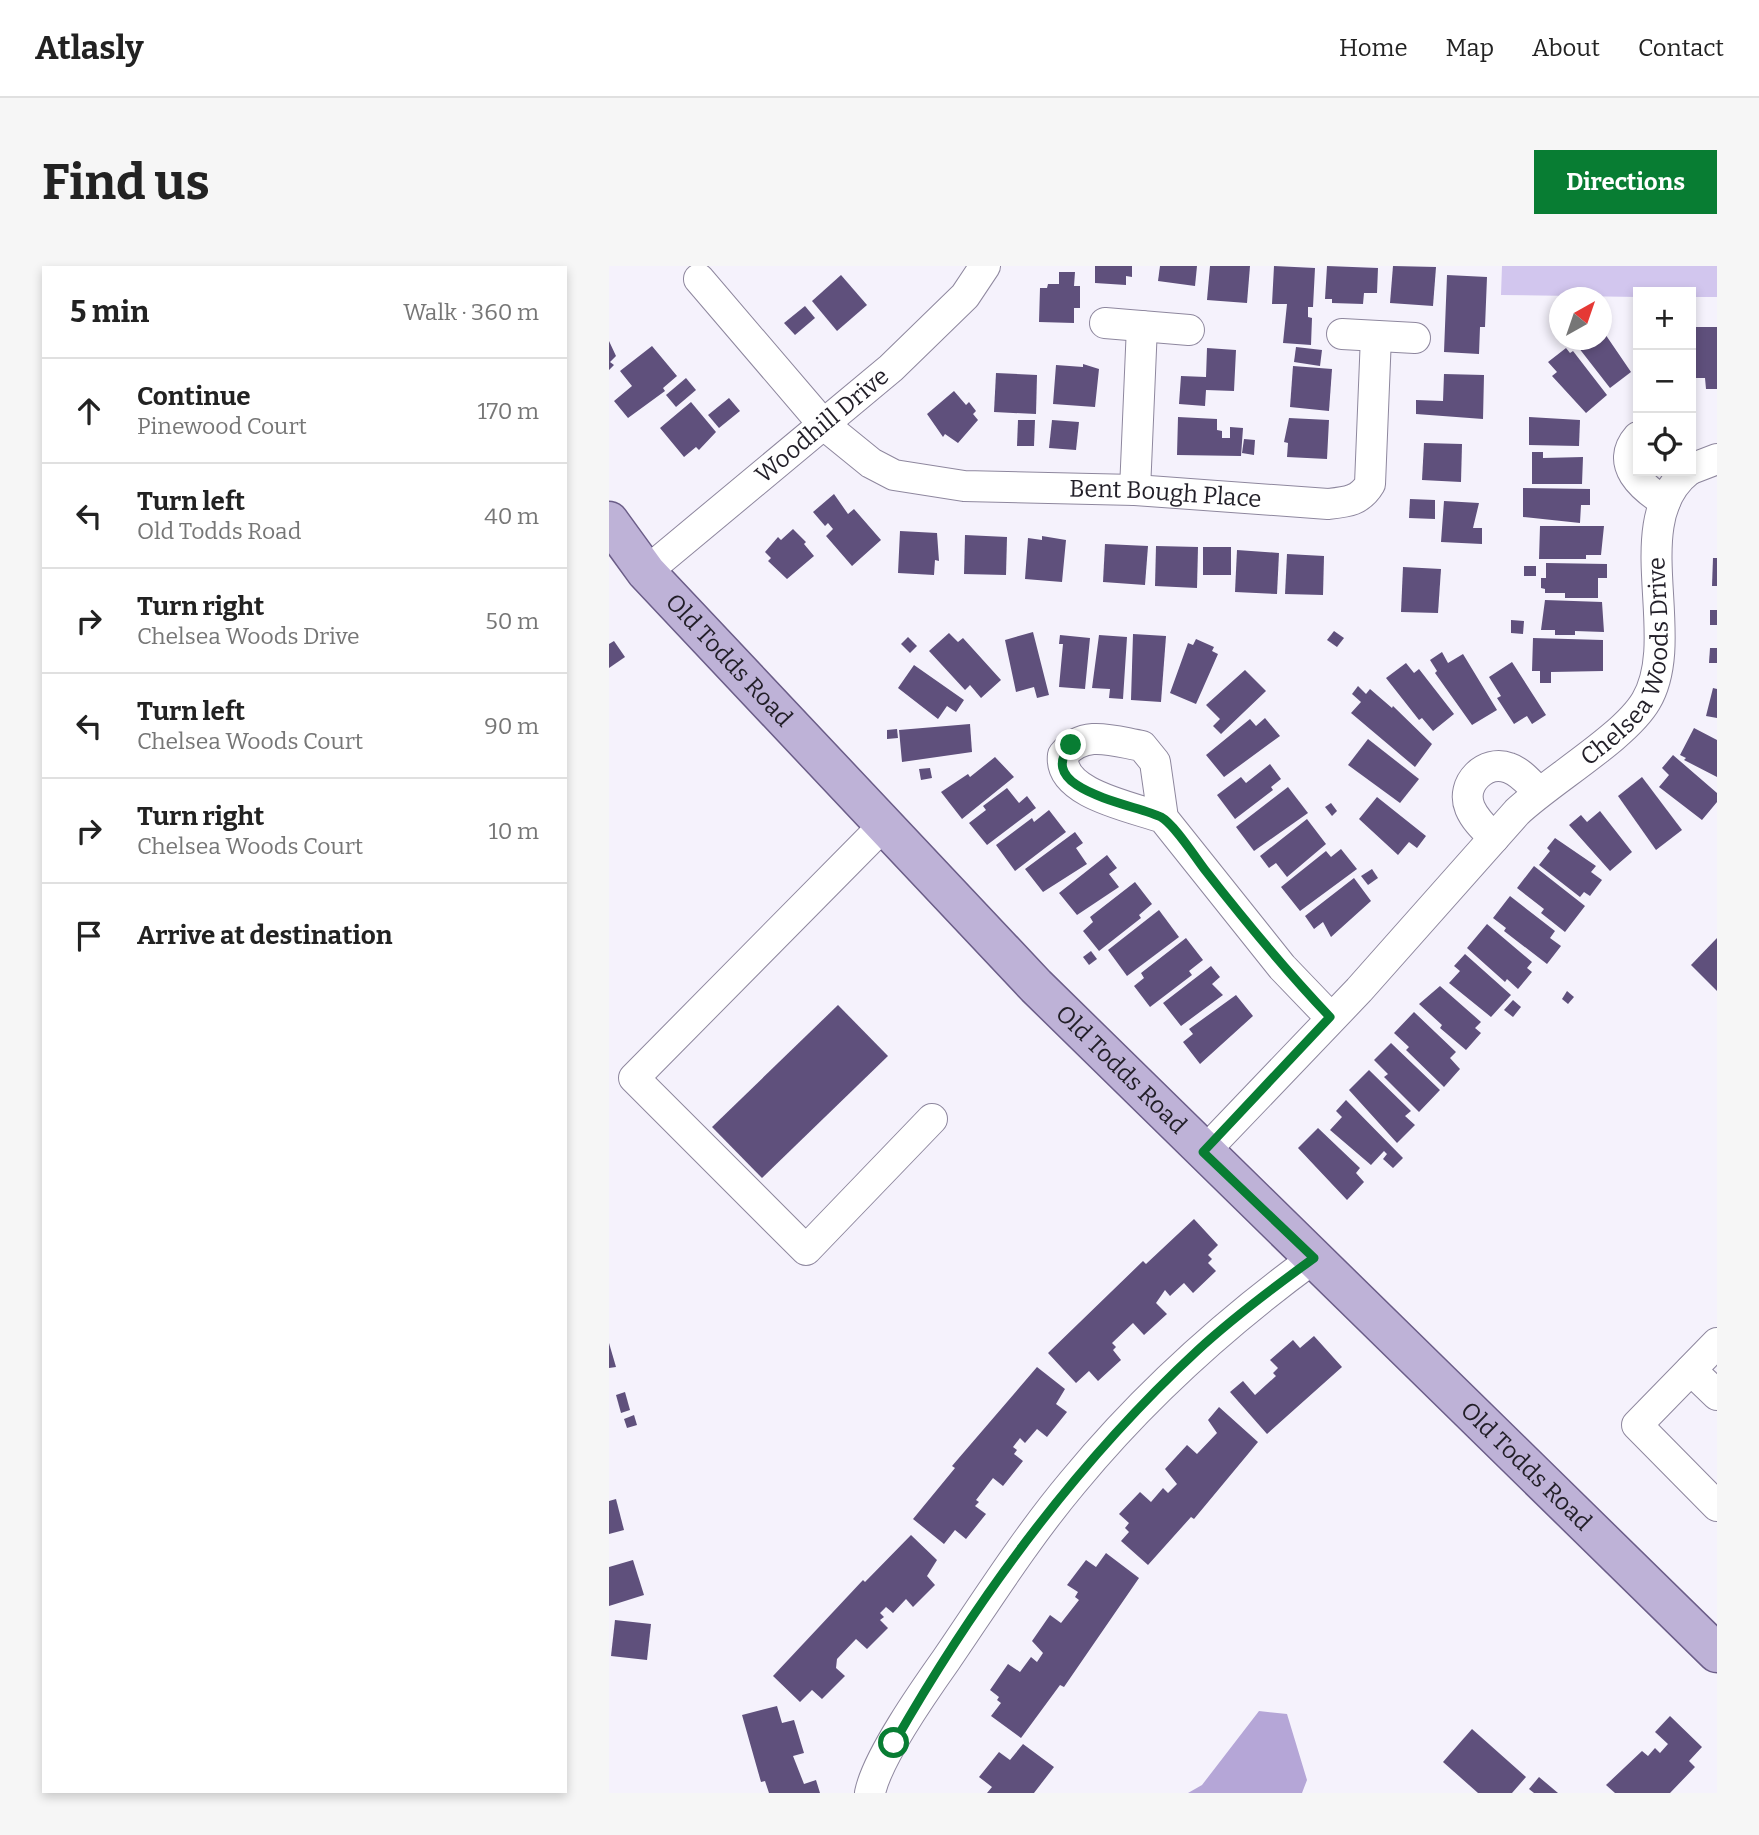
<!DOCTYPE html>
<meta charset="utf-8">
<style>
:root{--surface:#fff;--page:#f6f6f6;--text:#222;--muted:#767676;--line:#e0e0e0;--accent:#087d33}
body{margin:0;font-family:Bitter,serif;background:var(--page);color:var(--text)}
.controls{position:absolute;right:21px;top:21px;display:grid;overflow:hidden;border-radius:0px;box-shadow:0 4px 10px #0003}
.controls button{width:63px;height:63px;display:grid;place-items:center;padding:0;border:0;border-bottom:2px solid var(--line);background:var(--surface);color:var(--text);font:35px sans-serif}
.compass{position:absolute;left:940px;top:21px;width:63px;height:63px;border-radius:50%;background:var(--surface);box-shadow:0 4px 10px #0003;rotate:40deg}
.stop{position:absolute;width:21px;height:21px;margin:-16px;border:5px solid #087d33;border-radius:50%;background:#fff}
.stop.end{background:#087d33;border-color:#fff;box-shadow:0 2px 7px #0008}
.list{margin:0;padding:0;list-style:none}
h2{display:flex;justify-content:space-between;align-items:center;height:91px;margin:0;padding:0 28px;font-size:30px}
h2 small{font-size:23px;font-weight:400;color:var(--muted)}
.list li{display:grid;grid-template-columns:46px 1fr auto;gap:21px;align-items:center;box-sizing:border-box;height:105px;padding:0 28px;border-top:2px solid var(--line)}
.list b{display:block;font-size:26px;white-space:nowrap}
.list p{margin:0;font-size:23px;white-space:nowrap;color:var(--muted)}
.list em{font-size:23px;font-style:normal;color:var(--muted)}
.icon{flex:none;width:38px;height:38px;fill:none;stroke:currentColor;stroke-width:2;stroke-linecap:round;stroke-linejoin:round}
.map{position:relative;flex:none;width:1108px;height:1527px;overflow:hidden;border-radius:0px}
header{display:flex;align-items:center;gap:42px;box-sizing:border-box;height:98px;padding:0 35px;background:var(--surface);border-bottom:2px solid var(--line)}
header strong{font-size:33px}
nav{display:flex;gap:38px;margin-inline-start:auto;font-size:24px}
.intro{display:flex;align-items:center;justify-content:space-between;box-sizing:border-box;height:168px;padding:0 42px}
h1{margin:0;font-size:49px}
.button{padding:18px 32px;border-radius:0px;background:var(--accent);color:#fff;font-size:24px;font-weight:700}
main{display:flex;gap:42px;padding:0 42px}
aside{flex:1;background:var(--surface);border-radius:0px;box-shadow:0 4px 10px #0003}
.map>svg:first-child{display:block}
.green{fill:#d2c6ee}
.water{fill:#b5a6d7}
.building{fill:#5f507c}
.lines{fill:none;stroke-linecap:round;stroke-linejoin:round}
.minor-casing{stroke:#8e879e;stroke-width:32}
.major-casing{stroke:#6b5d88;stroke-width:41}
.minor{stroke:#fff;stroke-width:30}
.major{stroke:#beb2d7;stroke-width:38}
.route{stroke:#087d33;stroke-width:9}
.labels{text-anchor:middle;stroke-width:7;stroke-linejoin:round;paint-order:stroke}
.street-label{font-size:24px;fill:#221f28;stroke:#fff}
</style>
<header>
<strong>Atlasly</strong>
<nav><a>Home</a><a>Map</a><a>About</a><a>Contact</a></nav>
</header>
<div class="intro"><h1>Find us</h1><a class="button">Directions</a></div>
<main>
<aside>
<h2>5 min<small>Walk · 360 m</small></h2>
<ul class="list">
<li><svg class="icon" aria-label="ahead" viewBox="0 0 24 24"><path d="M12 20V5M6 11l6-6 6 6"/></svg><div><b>Continue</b><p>Pinewood Court</p></div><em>170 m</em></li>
<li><svg class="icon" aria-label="left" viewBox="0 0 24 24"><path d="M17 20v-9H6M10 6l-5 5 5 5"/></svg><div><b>Turn left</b><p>Old Todds Road</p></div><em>40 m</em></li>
<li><svg class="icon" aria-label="right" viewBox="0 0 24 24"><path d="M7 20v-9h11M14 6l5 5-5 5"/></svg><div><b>Turn right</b><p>Chelsea Woods Drive</p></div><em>50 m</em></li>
<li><svg class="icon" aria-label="left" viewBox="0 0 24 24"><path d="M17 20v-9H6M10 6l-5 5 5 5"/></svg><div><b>Turn left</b><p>Chelsea Woods Court</p></div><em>90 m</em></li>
<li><svg class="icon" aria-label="right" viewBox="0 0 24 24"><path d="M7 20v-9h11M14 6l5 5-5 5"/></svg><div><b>Turn right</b><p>Chelsea Woods Court</p></div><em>10 m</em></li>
<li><svg class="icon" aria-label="arrive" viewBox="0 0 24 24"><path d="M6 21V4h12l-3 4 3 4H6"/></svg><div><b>Arrive at destination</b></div></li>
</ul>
</aside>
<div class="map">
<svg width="1108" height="1527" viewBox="0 0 1108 1527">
<rect width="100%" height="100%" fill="#f5f2fc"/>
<polygon class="green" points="893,0 1108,0 1108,31 1082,31 1082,26 1029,26 1029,31 892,29"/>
<polygon class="water" points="650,1445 678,1448 698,1514 693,1527 579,1527 593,1519"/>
<g class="building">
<polygon points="486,0 523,0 523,11 517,10 517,19 486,17"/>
<polygon points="551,0 588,0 586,20 549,15"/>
<polygon points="601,0 641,0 638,37 598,34"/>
<polygon points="665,0 706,2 704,41 699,41 699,51 703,52 702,79 674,77 678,38 663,38"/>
<polygon points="718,0 769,2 768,27 755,27 754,38 723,37 723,33 716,33"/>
<polygon points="784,0 827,1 824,40 781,37"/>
<polygon points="450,6 466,6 465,20 471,20 471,42 465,42 465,57 430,56 431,22 438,22 439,18 450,18"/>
<polygon points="232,9 258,39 228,65 203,35"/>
<polygon points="838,9 878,11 876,61 871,61 870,88 835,86"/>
<polygon points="196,40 206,52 186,69 175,57"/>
<polygon points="1082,61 1108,61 1108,123 1097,123 1096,112 1082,112"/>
<polygon points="992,62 1022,106 1001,122 966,77 971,74 992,74"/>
<polygon points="0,75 7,90 1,96 5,99 0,104"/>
<polygon points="43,80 68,110 54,122 56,125 19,152 5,135 23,120 11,105"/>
<polygon points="687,81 713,84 711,100 685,96"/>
<polygon points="598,82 627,84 625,125 597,124 596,140 570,138 572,110 597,111"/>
<polygon points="957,82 961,87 964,85 998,129 977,147 943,110 948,106 939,96"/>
<polygon points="474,98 490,103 486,141 444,138 447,99 474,101"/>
<polygon points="684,100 723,103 720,145 681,141"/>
<polygon points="387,107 428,109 427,148 385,146"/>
<polygon points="835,108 875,109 874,153 807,148 807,134 834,135"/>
<polygon points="77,112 87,124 67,141 57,129"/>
<polygon points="345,125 357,139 360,136 367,145 364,148 369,154 349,177 336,168 334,171 318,148"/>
<polygon points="120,132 131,145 110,162 99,149"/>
<polygon points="82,136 107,166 90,184 87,181 75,191 51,162"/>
<polygon points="569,151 608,153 608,164 613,165 613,172 621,172 621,161 634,162 632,190 568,189"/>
<polygon points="920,151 971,154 970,180 920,179"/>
<polygon points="680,152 720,154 718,193 678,191 679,177 675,176"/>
<polygon points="409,154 426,154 425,180 408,180"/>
<polygon points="443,154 470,156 467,184 440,182"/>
<polygon points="635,173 646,174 645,189 633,187"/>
<polygon points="815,177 853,178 852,216 813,214"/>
<polygon points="923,186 934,186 934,192 974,191 973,218 923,218"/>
<polygon points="914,222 981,223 981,239 972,239 971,257 914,251"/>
<polygon points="225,228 239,248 245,243 272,274 243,300 217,270 224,263 219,257 216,260 204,246"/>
<polygon points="801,233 826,234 826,253 800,252"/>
<polygon points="835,235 870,237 864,262 873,262 873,278 832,276"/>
<polygon points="931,260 995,260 992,289 977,289 977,293 930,293"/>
<polygon points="184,263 197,276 195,278 205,290 178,313 159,295 162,292 156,286 169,271 172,274"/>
<polygon points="291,265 328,267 330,295 326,294 325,309 289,307"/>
<polygon points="356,269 398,271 397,309 355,308"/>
<polygon points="433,270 457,274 453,316 416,313 419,272 433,274"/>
<polygon points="496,278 539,280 536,319 494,316"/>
<polygon points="547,280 589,281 588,322 546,320"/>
<rect x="594" y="281" width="28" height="28"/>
<polygon points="628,284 670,287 668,328 626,326"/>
<polygon points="678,288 715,290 714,329 676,328"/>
<polygon points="1104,292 1108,292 1108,320 1103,320"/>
<polygon points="937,297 998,298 998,312 989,312 989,332 956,332 956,327 936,327 936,323 932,322 932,312 937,312"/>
<rect x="915" y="300" width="12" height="10"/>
<polygon points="794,301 832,303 829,347 792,346"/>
<polygon points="936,334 993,336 995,366 966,365 966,369 946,369 946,364 932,364"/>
<rect x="1101" y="344" width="7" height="15"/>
<polygon points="902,354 915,355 914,368 902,367"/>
<polygon points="725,365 735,372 728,381 718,374"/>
<polygon points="424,366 440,429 428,432 425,421 407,426 396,374"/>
<polygon points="340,367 349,376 354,372 392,414 372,432 361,419 356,424 320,385"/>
<polygon points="524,368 557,370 552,436 522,434"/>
<polygon points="451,369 481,372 476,423 450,421 454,378 450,378"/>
<polygon points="490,369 518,371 514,433 500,432 501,423 483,422"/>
<polygon points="299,371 308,380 301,387 292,378"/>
<polygon points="924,372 994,374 994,405 942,406 942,417 931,417 931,405 923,405"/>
<polygon points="587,373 605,381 603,385 609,388 587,438 561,427 579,377 584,379"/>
<polygon points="5,375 16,391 0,402 0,378"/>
<polygon points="1101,382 1108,382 1108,397 1100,397"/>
<polygon points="833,386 839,397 854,388 888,444 863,459 826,407 828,405 821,394"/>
<polygon points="903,396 937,449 923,458 918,450 905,458 888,432 892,430 880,411"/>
<polygon points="797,397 805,407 810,403 845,448 824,465 813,452 810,454 777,412"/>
<polygon points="305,399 355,434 347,446 338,440 329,453 289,422"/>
<polygon points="636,404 657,425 612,468 604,460 611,453 597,439"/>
<polygon points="749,420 757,428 761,423 783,442 784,440 823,478 806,501 742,447 752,436 743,428"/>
<polygon points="1104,422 1108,423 1108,452 1097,450"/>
<polygon points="656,452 671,470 615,511 597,489 641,453 647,460"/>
<polygon points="361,458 363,486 293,496 290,464"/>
<polygon points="1085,462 1108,474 1108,511 1075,494 1077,492 1071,489"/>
<polygon points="288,463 289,472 278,473 278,464"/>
<polygon points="759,473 810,513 791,537 739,499"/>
<polygon points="1064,489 1108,527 1108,536 1093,554 1050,521 1060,509 1053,502"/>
<polygon points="386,491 405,511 353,553 332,526 359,508 361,511"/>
<polygon points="661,498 672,513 662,521 664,524 626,553 608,529 632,511 637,517"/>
<polygon points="321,502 323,512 312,514 310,503"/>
<polygon points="1033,511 1073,564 1047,584 1009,530"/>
<polygon points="679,521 699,547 645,585 627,561"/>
<polygon points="398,522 410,537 418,530 427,542 378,579 360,557 377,544 374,540"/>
<polygon points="768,531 817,570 808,582 800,576 789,589 750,553"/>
<polygon points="722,537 728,545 723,550 716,541"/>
<polygon points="440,544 457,566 406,605 387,579 423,552 425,556"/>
<polygon points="991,545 1023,586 1001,605 960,559 972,549 978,556"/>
<polygon points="698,553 717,578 678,611 667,597 660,602 651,590"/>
<polygon points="466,566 474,577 467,582 478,598 434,626 416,603"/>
<polygon points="946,572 987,600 982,606 993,614 981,630 975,626 971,631 930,599 941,585 938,582"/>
<polygon points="732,583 748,603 691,645 672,621 717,585 722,591"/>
<polygon points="498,589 508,602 500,608 510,621 468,649 450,627"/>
<polygon points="925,600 976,640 956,666 932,647 935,643 908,622"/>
<polygon points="763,603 769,612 759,619 752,610"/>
<polygon points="745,612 762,635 722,671 714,656 705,663 696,650"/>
<polygon points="526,616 543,638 530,649 532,652 490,685 474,665 484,656 481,651"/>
<polygon points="901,630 946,665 941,672 952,680 938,698 895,665 897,662 884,652"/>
<polygon points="550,644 570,671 518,710 499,684"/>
<polygon points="878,658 923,696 918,702 923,706 909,723 898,713 896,716 858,682"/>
<polygon points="577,672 594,694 580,705 583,709 541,741 525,720 535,712 532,707"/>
<polygon points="1108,672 1108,725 1082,699"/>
<polygon points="482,685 488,693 480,699 474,691"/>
<polygon points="856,688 902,729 882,751 840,717 851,705 845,700"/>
<polygon points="602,700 611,711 603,718 614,729 572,760 554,737"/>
<polygon points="831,720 872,756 866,762 872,767 857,784 831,762 833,759 810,738"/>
<polygon points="958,725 965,731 959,738 953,733"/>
<polygon points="627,729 644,750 591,798 574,776 584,768 580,763"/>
<polygon points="904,734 912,741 904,751 895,744"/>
<polygon points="229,739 279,790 153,912 103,861"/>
<polygon points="805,746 847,786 841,792 851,803 835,821 797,784 800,781 785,767"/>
<polygon points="782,777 831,824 810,846 775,811 779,808 765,794"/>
<polygon points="760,804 802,845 796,850 806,859 788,877 740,824"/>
<polygon points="737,834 794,892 784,902 774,893 778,888 775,885 762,899 721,864 733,851 727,845"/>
<polygon points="709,862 751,902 747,907 755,916 738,934 689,882"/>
<polygon points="585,953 609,979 599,989 603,993 599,997 607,1005 584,1027 575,1017 561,1030 556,1024 547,1037 558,1048 535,1069 524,1057 503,1077 507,1081 504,1084 512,1094 489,1115 480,1105 467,1117 439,1087 534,995 537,998"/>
<polygon points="705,1070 733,1101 658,1168 621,1126 634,1115 646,1129 667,1110 664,1107 669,1102 661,1094 684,1074 691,1082"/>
<polygon points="0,1077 7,1101 0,1102"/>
<polygon points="428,1101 456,1123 447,1138 458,1146 438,1171 428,1163 416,1177 411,1172 404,1181 408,1184 405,1188 414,1195 394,1220 384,1212 367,1234 370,1236 366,1240 377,1248 357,1273 346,1264 335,1278 304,1253 346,1202 343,1200"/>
<polygon points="16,1126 21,1144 12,1147 7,1129"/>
<polygon points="610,1141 649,1176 585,1253 582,1251 539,1299 512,1275 520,1266 516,1262 520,1257 510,1248 531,1226 542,1236 554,1222 559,1227 568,1218 556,1203 578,1179 588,1188 608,1167 599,1154"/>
<polygon points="25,1149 28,1159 18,1162 15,1153"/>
<polygon points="7,1233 15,1264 0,1268 0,1235"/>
<polygon points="302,1269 328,1294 318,1310 326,1319 304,1341 297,1333 284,1347 277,1341 271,1347 275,1351 271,1354 279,1362 258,1383 247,1373 228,1393 227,1402 236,1410 213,1433 203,1424 191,1436 164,1410 254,1314 256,1316"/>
<polygon points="497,1287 530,1312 455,1421 451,1419 412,1472 382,1450 392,1437 388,1434 390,1431 381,1424 399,1398 411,1406 422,1391 428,1396 434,1387 423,1375 441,1349 452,1357 470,1334 466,1331 469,1326 458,1319 477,1294 487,1301"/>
<polygon points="24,1294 35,1329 0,1340 0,1301"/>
<polygon points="6,1354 42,1358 38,1394 2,1390"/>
<polygon points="168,1440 173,1457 185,1454 195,1487 184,1490 195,1518 207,1514 211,1527 160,1527 156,1515 152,1516 133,1449"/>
<polygon points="1061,1450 1093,1481 1080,1495 1086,1501 1061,1527 1006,1527 997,1519 1033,1485 1039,1490 1046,1482 1051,1487 1059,1478 1046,1466"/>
<polygon points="863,1463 917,1511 903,1527 869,1527 834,1496"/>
<polygon points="414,1478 445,1501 425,1527 378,1527 383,1521 370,1511 390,1486 401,1494"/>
<polygon points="930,1511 949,1527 925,1527 920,1523"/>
</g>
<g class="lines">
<defs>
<g id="minor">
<path id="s1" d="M 90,13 L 214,158 L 262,197 L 285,209 L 355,220 L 526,224 L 719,238 C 738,236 751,235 761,218 L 767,70"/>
<polyline points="496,57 580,64"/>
<polyline points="733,68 806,72"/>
<path d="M 1029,171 C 1005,198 1034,222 1056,236"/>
<polyline points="1082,203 1108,193"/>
<polyline points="526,224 533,60"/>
<path id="s2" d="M 37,306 L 282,102 L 356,30 L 376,0"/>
<path d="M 554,552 C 524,541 449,528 454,489 C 475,463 504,475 533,480 L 546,496 L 554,552 L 673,701 L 721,751"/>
<polyline points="274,560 25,812 197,984 323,853"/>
<path d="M 885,572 C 876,563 866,554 861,542 C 851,518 876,493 900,502 C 912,506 921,518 930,526"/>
<path id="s3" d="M 595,886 L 750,724 L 908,546 C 942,514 1016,471 1037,435 C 1075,371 1015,255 1079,205"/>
<polyline points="1108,1077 1028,1159 1108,1240"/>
<polyline points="1082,1104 1108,1129"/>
<path d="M 261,1527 C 268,1492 315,1425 337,1394 C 378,1334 417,1272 464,1216 C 534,1131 616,1057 705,992"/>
</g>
<g id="major">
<path id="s4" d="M 0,255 L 37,306 L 427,720 L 1108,1387"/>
</g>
</defs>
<use href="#minor" class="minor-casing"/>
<use href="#major" class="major-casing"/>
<use href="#minor" class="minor"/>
<use href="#major" class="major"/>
</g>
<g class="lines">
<path class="route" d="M 285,1477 C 366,1335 468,1196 589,1084 C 625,1051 665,1021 705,992 L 594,886 L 721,751 C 676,704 636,655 596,604 C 586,591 565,558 552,551 C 526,538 423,524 462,479"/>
</g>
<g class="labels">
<g class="street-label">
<text dy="8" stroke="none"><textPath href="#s2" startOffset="229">Woodhill Drive</textPath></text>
<text dy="8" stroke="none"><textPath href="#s1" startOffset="551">Bent Bough Place</textPath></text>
<text dy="8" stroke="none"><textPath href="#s3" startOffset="663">Chelsea Woods Drive</textPath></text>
<text dy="8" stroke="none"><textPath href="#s4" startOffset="184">Old Todds Road</textPath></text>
<text dy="8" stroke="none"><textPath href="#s4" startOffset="751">Old Todds Road</textPath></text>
<text dy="8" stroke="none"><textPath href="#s4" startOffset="1318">Old Todds Road</textPath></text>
</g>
</g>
</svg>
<div class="controls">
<button>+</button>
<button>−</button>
<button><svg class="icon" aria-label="locate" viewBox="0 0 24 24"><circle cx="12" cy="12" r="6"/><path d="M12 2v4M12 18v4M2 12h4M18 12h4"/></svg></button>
</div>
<svg class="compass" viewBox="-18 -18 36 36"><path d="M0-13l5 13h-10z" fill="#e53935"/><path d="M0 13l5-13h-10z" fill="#767676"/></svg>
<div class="stop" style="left:285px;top:1477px"></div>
<div class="stop end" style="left:462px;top:479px"></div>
</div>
</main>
